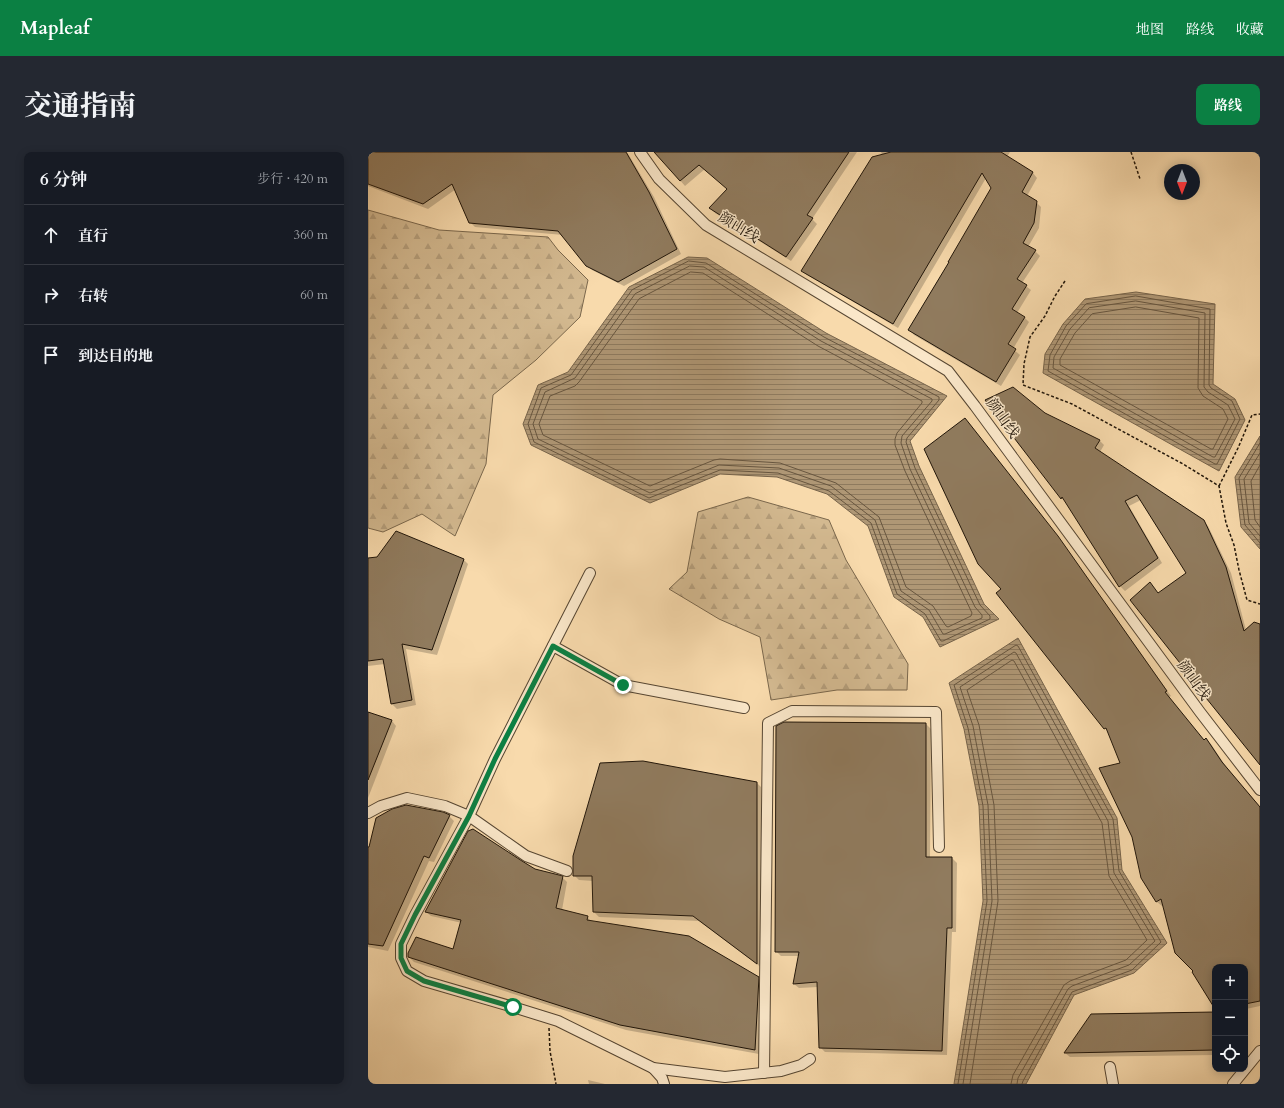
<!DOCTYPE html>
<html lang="zh">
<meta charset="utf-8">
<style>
:root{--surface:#171b24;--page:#242831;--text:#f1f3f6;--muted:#9ea1a6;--line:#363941;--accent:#0b8043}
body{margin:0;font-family:Cardo,"Noto Serif SC",serif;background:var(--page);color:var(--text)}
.controls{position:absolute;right:12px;bottom:12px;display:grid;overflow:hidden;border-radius:8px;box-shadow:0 2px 10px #0003}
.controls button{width:36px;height:36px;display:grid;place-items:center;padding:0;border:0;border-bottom:1px solid var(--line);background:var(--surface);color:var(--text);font:20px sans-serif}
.compass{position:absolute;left:796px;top:12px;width:36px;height:36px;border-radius:50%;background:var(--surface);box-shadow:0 2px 10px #0003;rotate:180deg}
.stop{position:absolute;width:12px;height:12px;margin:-9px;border:3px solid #0b8043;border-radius:50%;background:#fff}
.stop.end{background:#0b8043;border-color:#fff;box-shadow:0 1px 4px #0008}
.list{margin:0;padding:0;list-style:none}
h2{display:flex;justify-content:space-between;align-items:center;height:52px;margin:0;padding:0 16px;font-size:17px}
h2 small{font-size:13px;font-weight:400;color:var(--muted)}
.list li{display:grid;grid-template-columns:26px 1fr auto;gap:12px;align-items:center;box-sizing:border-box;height:60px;padding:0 16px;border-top:1px solid var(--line)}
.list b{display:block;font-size:15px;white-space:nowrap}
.list em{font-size:13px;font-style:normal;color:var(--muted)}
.icon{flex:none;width:22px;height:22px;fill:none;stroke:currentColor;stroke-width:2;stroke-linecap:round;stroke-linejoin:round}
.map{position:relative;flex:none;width:892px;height:932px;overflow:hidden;border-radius:8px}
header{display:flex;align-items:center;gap:24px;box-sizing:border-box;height:56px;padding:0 20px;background:var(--accent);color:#fff}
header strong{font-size:19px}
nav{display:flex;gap:22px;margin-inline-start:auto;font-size:14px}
.intro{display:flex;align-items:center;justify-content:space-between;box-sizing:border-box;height:96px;padding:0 24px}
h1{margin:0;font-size:28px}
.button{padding:10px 18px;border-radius:8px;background:var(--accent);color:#fff;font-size:14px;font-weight:700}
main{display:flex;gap:24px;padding:0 24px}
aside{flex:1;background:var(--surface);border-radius:8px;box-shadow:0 2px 10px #0003}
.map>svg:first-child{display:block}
.forest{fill:url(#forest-firs);stroke:#7a674c}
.water{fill:url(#water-rules);stroke:#76634a}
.shadow{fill:#0003}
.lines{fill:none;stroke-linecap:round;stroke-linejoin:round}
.shore{stroke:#68563f;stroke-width:1}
.building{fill:#907b5e;stroke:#201509}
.minor-casing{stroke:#564632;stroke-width:12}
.path{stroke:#201509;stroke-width:1.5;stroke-dasharray:3 2;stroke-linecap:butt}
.minor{stroke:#fae7c9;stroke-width:10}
.route{stroke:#0b8043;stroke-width:5}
.labels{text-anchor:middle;stroke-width:3;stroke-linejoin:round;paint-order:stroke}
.street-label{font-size:15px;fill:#201509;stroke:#fae7c9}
</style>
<header>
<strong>Mapleaf</strong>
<nav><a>地图</a><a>路线</a><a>收藏</a></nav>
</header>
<div class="intro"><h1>交通指南</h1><a class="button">路线</a></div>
<main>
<aside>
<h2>6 分钟<small>步行 · 420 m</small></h2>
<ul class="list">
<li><svg class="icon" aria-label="ahead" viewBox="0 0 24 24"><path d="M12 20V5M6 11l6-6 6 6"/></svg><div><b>直行</b></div><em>360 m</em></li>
<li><svg class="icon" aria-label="right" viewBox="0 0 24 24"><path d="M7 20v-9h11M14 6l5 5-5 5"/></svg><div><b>右转</b></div><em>60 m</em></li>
<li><svg class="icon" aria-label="arrive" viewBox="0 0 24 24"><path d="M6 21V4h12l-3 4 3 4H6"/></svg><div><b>到达目的地</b></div></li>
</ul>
</aside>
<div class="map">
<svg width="892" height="932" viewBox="0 0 892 932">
<defs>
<pattern id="forest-firs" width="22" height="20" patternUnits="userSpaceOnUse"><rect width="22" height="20" fill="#d3b990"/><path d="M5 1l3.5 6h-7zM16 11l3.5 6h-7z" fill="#b59e7b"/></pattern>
<pattern id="water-rules" width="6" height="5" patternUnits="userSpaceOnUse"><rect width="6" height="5" fill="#af9775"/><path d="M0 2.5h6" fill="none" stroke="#8e7a5e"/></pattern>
</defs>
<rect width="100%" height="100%" fill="#f8daac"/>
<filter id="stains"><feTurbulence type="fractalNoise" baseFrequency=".005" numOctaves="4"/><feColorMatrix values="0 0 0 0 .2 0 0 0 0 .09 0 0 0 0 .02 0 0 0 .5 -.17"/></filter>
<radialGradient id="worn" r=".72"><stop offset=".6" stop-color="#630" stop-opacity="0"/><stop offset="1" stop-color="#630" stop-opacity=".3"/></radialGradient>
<g class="forest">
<polygon points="0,58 71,78 180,85 190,98 220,128 212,165 168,208 125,243 118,312 87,384 54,362 15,380 0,376"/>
<polygon points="380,345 461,368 478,408 540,512 539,538 469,538 403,548 392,485 351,467 301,437 319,420 330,360"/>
</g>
<g class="water">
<polygon points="320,105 339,106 458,181 579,244 542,289 551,314 616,452 631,467 572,495 555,465 526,445 500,374 459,342 409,325 352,322 282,351 163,293 155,272 170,233 200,220 261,135"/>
<polygon points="768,140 847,152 845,232 867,247 877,268 851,319 675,221 677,202 695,172 717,147"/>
<polygon points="892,284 892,397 873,375 867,325"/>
<polygon points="650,486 749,666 754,718 799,791 766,821 706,843 658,932 586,932 615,749 611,654 596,577 581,531"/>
</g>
<g class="shadow">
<polygon points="0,0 259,0 286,45 313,102 256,134 224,118 195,83 107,75 102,70 88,37 60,57 0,34"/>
<polygon points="287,0 489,0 444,67 449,72 423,109 347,61 342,56 360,37 337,17 317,34"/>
<polygon points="513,0 642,0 639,5 665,21 669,26 659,44 668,50 673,55 671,76 660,95 667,99 672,104 654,131 663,138 649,161 656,165 661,170 645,197 652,203 633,234 546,183 542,178 582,110 624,36 618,26 530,176 439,123 434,118 514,3"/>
<polygon points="677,262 732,289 736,293 732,300 835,369 840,374 863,421 878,478 892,473 892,611 824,525 819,422 773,348 761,354 794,411 757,439 752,434 698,350 693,346"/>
<polygon points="597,267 694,390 803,544 801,545 836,589 838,588 843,592 859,616 892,655 892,854 878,857 880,902 877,902 877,815 847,815 847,855 826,820 795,753 794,754 789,750 774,726 753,612 741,580 634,437"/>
<polygon points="0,407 95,407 100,412 69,503 38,497 48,553 29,557 24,552 17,512 0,514"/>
<polygon points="0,561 24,569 28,574 0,646"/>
<polygon points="558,572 563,577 562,706 584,706 589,711 588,780 584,780 579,903 457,900 452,895 450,835 431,836 426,832 431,804 413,804 408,799"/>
<polygon points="388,630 393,635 394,816 331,769 231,765 226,760 225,729 211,728 206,723"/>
<polygon points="81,664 86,669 66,710 61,709 20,799 0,795 0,696"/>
<polygon points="167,718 194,725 199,730 194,758 219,765 224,770 390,826 395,831 391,902 258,878 46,810 41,805 86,799 94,771 63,764 58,760"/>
<polygon points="847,861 847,903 702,905 697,901"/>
<polygon points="220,928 237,932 221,932"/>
</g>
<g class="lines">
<g class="shore">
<polygon points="321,109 338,111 456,185 571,245 571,248 539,286 538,290 547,316 612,453 622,464 622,467 575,489 573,489 557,462 529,442 503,371 461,339 410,321 352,318 281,346 166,290 160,272 173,236 203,223 264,138"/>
<polygon points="322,114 336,115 453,189 564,247 564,249 534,284 533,291 542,317 607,455 614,463 614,466 577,482 575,482 561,458 533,439 507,368 463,334 411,316 351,313 282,341 170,287 165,272 177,240 207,226 267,142"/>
<polygon points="323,120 335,121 450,194 554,249 554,251 529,281 527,287 527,293 537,319 604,461 603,464 580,475 578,474 565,454 538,435 511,365 468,331 412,311 352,307 346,308 282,334 175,283 171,272 182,244 207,234 211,230 271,147"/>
<polygon points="768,144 842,157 841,233 843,236 864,249 872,267 849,312 847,312 680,219 682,203 698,174 718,152"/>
<polygon points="768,149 837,161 836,235 840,240 860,253 867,267 847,305 845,305 685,216 686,205 702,177 721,156"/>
<polygon points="768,155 831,166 830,236 835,244 855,257 860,267 845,297 843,297 692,213 692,207 707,181 724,162"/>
<polyline points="892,291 871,326 877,373 892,391"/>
<polyline points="892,301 876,327 881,371 892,384"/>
<polyline points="892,313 883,329 887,368 892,375"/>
<polyline points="590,932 619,749 615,654 600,576 586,533 648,493 650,494 745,667 751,719 793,790 764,818 704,840 655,929 654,932"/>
<polyline points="595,932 624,749 620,653 605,574 592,535 646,500 648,501 740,669 746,721 787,789 761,813 704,834 700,837 650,926 649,932"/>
<polyline points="602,932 630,749 626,653 611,573 599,538 644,508 646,509 734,671 741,724 779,788 758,808 702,829 696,833 645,923 643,932"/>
</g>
</g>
<g class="building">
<polygon points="0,0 258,0 281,40 309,97 250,130 218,114 190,79 101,71 84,32 55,52 0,32"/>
<polygon points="286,0 481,0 439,63 445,66 418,105 341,56 359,37 331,13 312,29"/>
<polygon points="523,0 633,0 665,20 654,40 669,49 666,71 655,91 668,98 649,127 659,133 644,157 657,165 640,192 648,197 628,230 540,178 581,110 580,110 623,36 614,21 525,172 433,119 504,5"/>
<polygon points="645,235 677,261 732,288 727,296 836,368 858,415 876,479 886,470 892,472 892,613 822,526 823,525 762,448 782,430 790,441 818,421 769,343 757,349 790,406 751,435 694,345 693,347 617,248"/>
<polygon points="597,266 690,384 799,539 797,540 836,588 838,586 854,610 892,655 892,849 877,852 877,815 847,815 847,857 824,820 825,819 807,801 793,747 788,750 773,726 764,685 731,616 752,611 738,576 736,577 628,441 633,437 610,412 556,297"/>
<polygon points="28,379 96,407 64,498 34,492 44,548 23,552 15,507 0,509 0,406 9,405"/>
<polygon points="0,560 24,568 0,628"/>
<polygon points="416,570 558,571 558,705 584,705 584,776 579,776 574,899 451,896 449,830 425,832 431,800 407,800 408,574"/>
<polygon points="275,609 389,630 389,812 325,764 225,760 224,724 205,724 205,704 232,611"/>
<polygon points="38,653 75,660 82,663 61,706 56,704 15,794 0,792 0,695 1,695 8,666 24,657"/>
<polygon points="105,677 154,709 167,717 195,724 188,756 220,764 219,768 321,784 391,825 387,898 252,873 40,805 40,801 48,785 85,797 93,768 57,760 100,679"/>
<polygon points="847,860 847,898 696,901 723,862"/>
</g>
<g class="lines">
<defs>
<g id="minor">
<polyline points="272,0 291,27 338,73 580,219 607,254 832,560 892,638"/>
<polyline points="222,421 127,607 101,664 47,763 33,792 33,806 39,819 56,829 145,855 190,869 285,916 357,925 413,919 433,913 442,907"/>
<polyline points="185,494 255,533 376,556"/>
<polyline points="0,661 13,654 39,646 77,654 101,664 158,704 199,719"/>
<polyline points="742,915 745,932"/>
<polyline points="285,916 294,926 296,932"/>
<polyline points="396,921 400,571 424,559 568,560 571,695"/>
<polyline points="865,932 892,899"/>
</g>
</defs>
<use href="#minor" class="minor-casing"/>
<g class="path">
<polyline points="763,0 772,27"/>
<polyline points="697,129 687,144 677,164 662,185 656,212 655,233 704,252 815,312 851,334 858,371 866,393 871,418 879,448 892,452"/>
<polyline points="851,334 870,296 884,263 892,262"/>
<polyline points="181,876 182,899 188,932"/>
</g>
<use href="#minor" class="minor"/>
</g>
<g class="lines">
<polyline class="route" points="145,855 56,829 39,819 33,806 33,792 47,763 101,664 127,607 185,494 255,533"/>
</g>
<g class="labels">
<g class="street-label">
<text transform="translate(371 75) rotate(31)" y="5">颜山线</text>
<text transform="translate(635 266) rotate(54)" y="5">颜山线</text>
<text transform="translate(826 528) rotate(54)" y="5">颜山线</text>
</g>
</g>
<rect width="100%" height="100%" filter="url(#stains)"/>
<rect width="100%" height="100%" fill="url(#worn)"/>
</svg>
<div class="controls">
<button>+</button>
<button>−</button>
<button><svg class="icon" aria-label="locate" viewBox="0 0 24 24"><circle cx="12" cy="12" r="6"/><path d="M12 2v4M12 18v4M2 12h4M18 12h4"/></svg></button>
</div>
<svg class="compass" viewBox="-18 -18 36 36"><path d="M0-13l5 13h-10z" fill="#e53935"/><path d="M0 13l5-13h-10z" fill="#9ea1a6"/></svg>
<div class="stop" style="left:145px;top:855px"></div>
<div class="stop end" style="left:255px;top:533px"></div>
</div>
</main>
